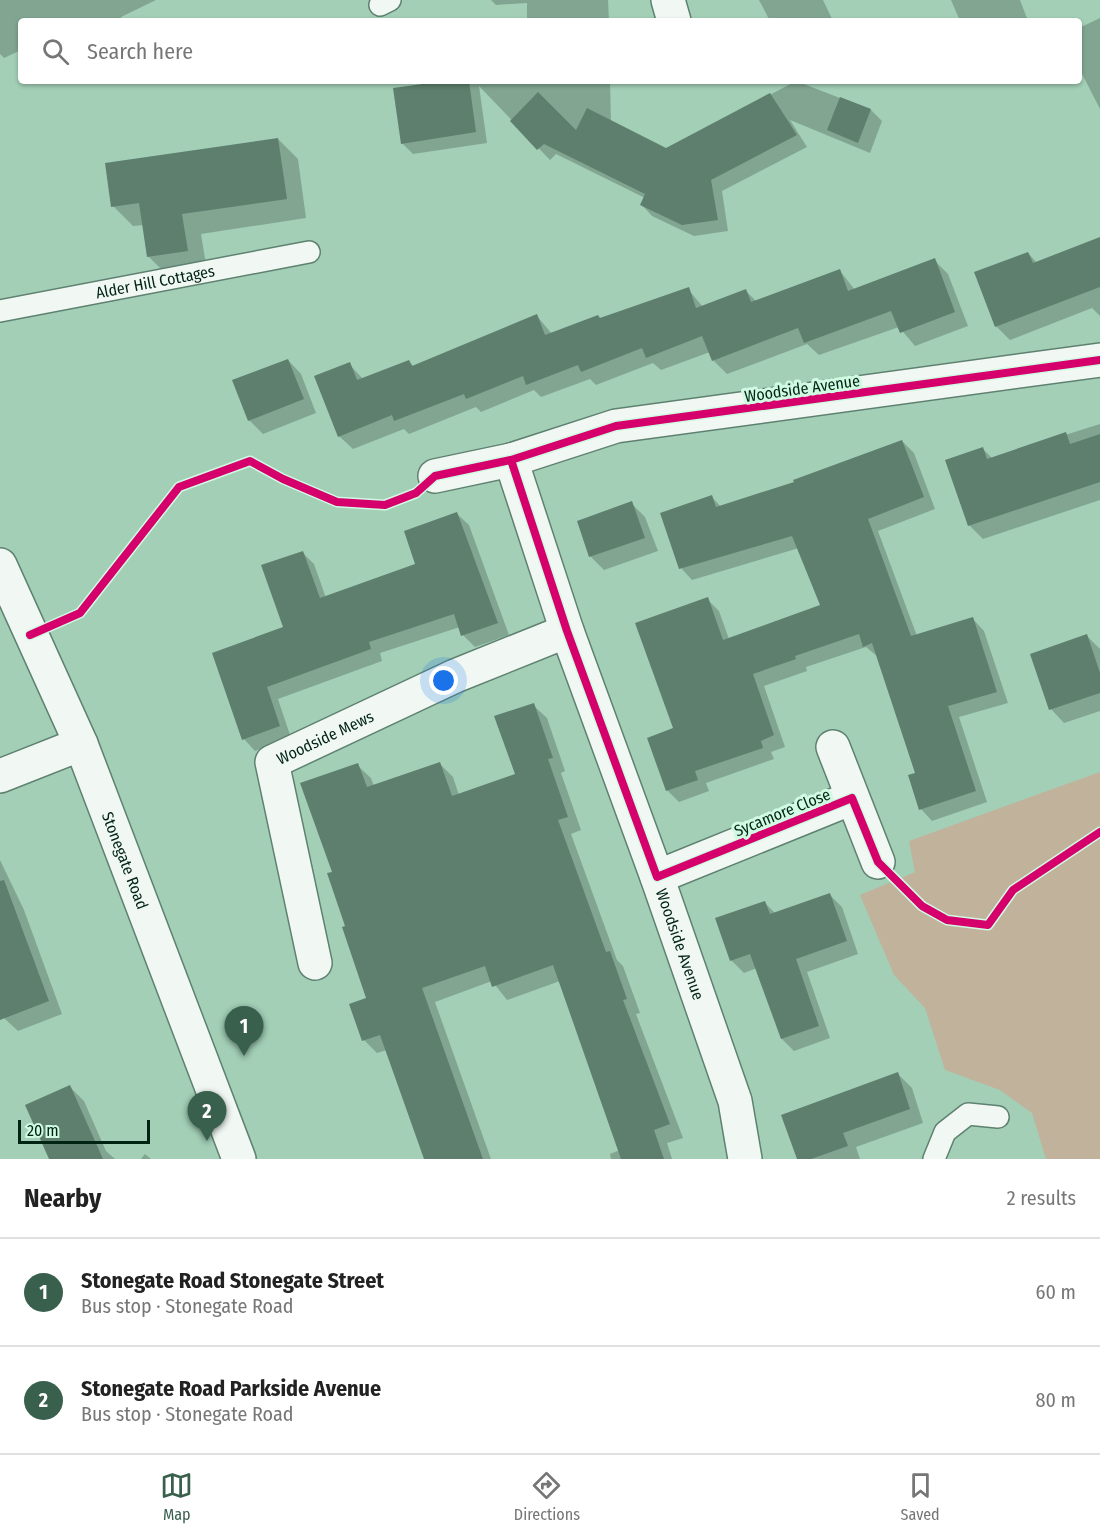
<!DOCTYPE html>
<meta charset="utf-8">
<style>
:root{--surface:#fff;--page:#f6f6f6;--text:#222;--muted:#767676;--line:#e0e0e0;--accent:#39604d}
body{margin:0;font-family:"Fira Sans Condensed",sans-serif;background:var(--page);color:var(--text)}
.scale{position:absolute;left:18px;bottom:15px;width:132px;box-sizing:border-box;padding-left:6px;border:3px solid #002414;border-top:0;font-size:16px;line-height:21px;white-space:nowrap;color:#002414;-webkit-text-stroke:4px #d1fae2;paint-order:stroke}
.you{position:absolute;left:444px;top:681px;width:21px;height:21px;margin:-15px;border:4px solid #fff;border-radius:50%;background:#1a73e8;box-shadow:0 0 0 9px #1a73e833}
.badge{display:grid;place-items:center;width:39px;height:39px;border-radius:50%;background:var(--accent);color:#fff;font-size:20px;font-weight:700}
.pin{position:absolute;translate:-50% -50px;filter:drop-shadow(0 2px 3px #0008)}
.pin::after{content:'';position:absolute;top:32px;width:21px;height:18px;background:inherit;clip-path:polygon(0 0,100% 0,50% 100%)}
.list{margin:0;padding:0;list-style:none}
h2{display:flex;justify-content:space-between;align-items:center;height:78px;margin:0;padding:0 24px;font-size:26px}
h2 small{font-size:20px;font-weight:400;color:var(--muted)}
.list li{display:grid;grid-template-columns:39px 1fr auto;gap:18px;align-items:center;box-sizing:border-box;height:108px;padding:0 24px;border-top:2px solid var(--line)}
.list b{display:block;font-size:22px;white-space:nowrap}
.list p{margin:0;font-size:20px;white-space:nowrap;color:var(--muted)}
.list em{font-size:20px;font-style:normal;color:var(--muted)}
.icon{flex:none;width:33px;height:33px;fill:none;stroke:currentColor;stroke-width:2;stroke-linecap:round;stroke-linejoin:round}
.map{position:relative;flex:none;width:1100px;height:1159px;overflow:hidden}
.search{position:absolute;background:var(--surface);box-shadow:0 2px 4px #0004;left:18px;right:18px;top:18px;height:66px;display:flex;align-items:center;gap:15px;box-sizing:border-box;padding:0 21px;border-radius:6px;color:var(--muted);font-size:22px}
.sheet{height:294px;background:var(--surface)}
nav{display:flex;justify-content:space-around;align-items:center;box-sizing:border-box;height:84px;border-top:2px solid var(--line);background:var(--surface);font-size:16px;color:var(--muted)}
nav a{display:grid;justify-items:center;gap:3px}
nav .on{color:var(--accent)}
.map>svg:first-child{display:block}
.green{fill:#c1b29c}
.shadow{fill:#0003}
.building{fill:#5e7f6e}
.lines{fill:none;stroke-linecap:round;stroke-linejoin:round}
.lane-casing{stroke:#5f8170;stroke-width:24}
.street-casing{stroke:#5f8170;stroke-width:36}
.secondary-casing{stroke:#5f8170;stroke-width:36}
.lane{stroke:#f1f8f4;stroke-width:21}
.street{stroke:#f1f8f4;stroke-width:33}
.secondary{stroke:#f1f8f4;stroke-width:33}
.cycleway-casing{stroke:#d1fae2;stroke-width:11}
.cycleway{stroke:#d6006c;stroke-width:8}
.labels{text-anchor:middle;stroke-width:6;stroke-linejoin:round;paint-order:stroke}
.street-label{font-size:16px;fill:#002414;stroke:#d1fae2}
</style>
<div class="map">
<svg width="1100" height="1159" viewBox="0 0 1100 1159">
<rect width="100%" height="100%" fill="#a2cfb6"/>
<polygon class="green" points="1100,772 1100,1159 1046,1159 1032,1113 1000,1090 945,1070 925,1008 894,975 860,895 915,872 909,841"/>
<g class="shadow">
<polygon points="0,0 156,0 121,17 122,21 21,21 21,50 4,58 0,54"/>
<polygon points="491,0 608,0 609,21 527,21 527,3 496,5"/>
<polygon points="759,0 823,0 833,21 770,21"/>
<polygon points="951,0 1020,0 1028,21 960,21"/>
<polygon points="1100,18 1100,109 1079,68 1079,28"/>
<polygon points="455,81 610,81 611,122 666,150 796,81 871,110 882,121 870,153 790,120 807,147 722,191 728,231 694,236 652,216 641,204 645,198 556,154 550,160 479,86 487,143 413,154 402,143"/>
<polygon points="278,139 298,159 306,218 201,234 207,271 168,276 148,256 144,225 133,226 113,206"/>
<polygon points="1100,239 1100,316 1092,308 1010,340 996,326 1028,253 1037,263"/>
<polygon points="934,260 948,274 968,326 915,346 899,327 819,355 807,344 727,374 713,360 710,352 661,370 653,363 596,385 590,379 541,397 534,390 481,412 476,407 409,434 404,429 353,449 339,436 349,364 363,379 409,361 414,367 537,316 552,334 688,289 703,307 746,291 757,302 840,271 855,290"/>
<polygon points="288,360 301,374 316,413 263,434 249,420"/>
<polygon points="1100,424 1100,500 983,539 970,526 947,461 982,448 992,458"/>
<polygon points="902,441 914,453 935,509 878,531 917,636 973,619 984,631 1008,703 959,717 987,802 932,821 921,809 916,774 878,657 866,647 806,667 807,671 764,686 785,747 771,752 774,759 706,783 709,791 679,802 667,790 675,729 707,599 719,611 729,639 821,606 799,548 692,580 681,568 711,496 721,507 796,483"/>
<polygon points="631,503 645,517 658,551 604,570 590,556"/>
<polygon points="457,514 469,525 509,635 475,647 463,635 460,627 380,653 382,661 278,699 291,738 255,751 244,739 285,628 302,552 314,564 326,598 417,565"/>
<polygon points="1087,636 1100,649 1100,711 1064,723 1051,709"/>
<polygon points="533,705 547,718 565,771 561,773 581,830 571,834 617,960 623,966 640,1013 636,1014 683,1138 667,1143 672,1159 611,1159 610,1154 620,1150 560,981 507,1000 492,981 435,1002 491,1159 425,1159 387,1050 377,1053 364,1040 368,999 333,873 357,765 371,778 374,786 440,764 453,777 459,795 516,775"/>
<polygon points="0,860 24,910 62,1014 18,1031 4,1018 0,1006"/>
<polygon points="830,895 842,907 858,954 807,972 830,1038 794,1051 782,1039 757,968 744,973 731,960 765,903 776,914"/>
<polygon points="898,1074 912,1088 923,1123 856,1147 860,1159 798,1159 783,1116"/>
<polygon points="70,1087 84,1101 106,1151 115,1159 50,1159 27,1106"/>
<polygon points="145,1154 151,1159 141,1159"/>
</g>
<g class="building">
<polygon points="445,81 469,81 476,132 401,144 393,88"/>
<polygon points="538,92 576,130 587,108 666,148 770,93 797,135 711,180 718,220 682,225 640,205 645,194 544,144 537,150 510,121"/>
<polygon points="840,97 871,109 858,143 827,130"/>
<polygon points="278,138 287,199 182,214 188,251 147,257 139,203 111,207 105,163"/>
<polygon points="1100,237 1100,287 995,327 974,272 1028,252 1033,263"/>
<polygon points="935,258 955,312 900,333 891,311 804,343 798,328 712,361 702,336 646,358 642,348 581,372 578,365 526,385 523,376 466,399 464,394 394,421 392,415 338,437 314,376 350,362 357,380 409,360 412,366 537,314 545,335 598,315 600,318 689,287 696,308 746,289 751,302 840,269 848,291"/>
<polygon points="288,359 304,399 248,421 232,380"/>
<polygon points="1066,432 1070,444 1100,434 1100,482 968,526 945,460 983,447 987,459"/>
<polygon points="902,440 924,497 868,519 911,636 973,617 997,692 948,706 976,791 919,810 908,775 915,773 872,643 863,647 859,634 795,656 796,659 753,674 774,735 761,741 763,748 695,771 698,780 666,791 647,738 673,728 635,623 708,597 723,640 820,605 792,536 679,569 660,513 712,495 716,507 794,482 793,480"/>
<polygon points="632,501 645,538 589,557 577,521"/>
<polygon points="457,512 498,623 461,636 454,614 369,642 371,649 267,687 280,726 242,740 212,653 283,627 261,565 303,551 320,598 415,564 404,531"/>
<polygon points="1087,634 1100,673 1100,693 1049,710 1030,654"/>
<polygon points="534,703 553,758 548,759 568,817 558,820 606,952 610,951 627,999 623,1000 670,1124 654,1130 664,1159 621,1159 553,965 492,987 485,966 422,988 483,1159 424,1159 380,1035 362,1041 349,1004 366,998 342,927 345,926 327,873 332,872 300,783 358,763 367,787 440,762 452,796 515,774 494,716"/>
<polygon points="4,880 49,1001 0,1020 0,881"/>
<polygon points="830,893 847,941 796,959 819,1026 781,1039 750,954 730,961 715,918 765,901 770,914"/>
<polygon points="898,1072 910,1109 843,1133 848,1146 811,1159 797,1159 781,1115"/>
<polygon points="70,1085 103,1159 49,1159 25,1105"/>
</g>
<g class="lines">
<defs>
<g id="lane">
<polyline points="380,5 390,0"/>
<path id="s1" d="M 0,311 L 309,252"/>
<polyline points="934,1159 945,1132 968,1114 998,1117"/>
</g>
<g id="street">
<polyline points="668,0 674,21"/>
<path id="s2" d="M 511,460 L 567,631 L 657,877 L 735,1101 L 745,1159"/>
<polyline points="435,476 511,460 616,426 1100,360"/>
<polyline points="833,747 878,862"/>
<polyline points="0,776 81,744"/>
<polyline points="657,877 852,798"/>
<path id="s3" d="M 315,963 L 272,762 L 455,676 L 567,631"/>
</g>
<g id="secondary">
<path id="s4" d="M 0,565 L 81,744 L 239,1159"/>
</g>
</defs>
<use href="#lane" class="lane-casing"/>
<use href="#street" class="street-casing"/>
<use href="#secondary" class="secondary-casing"/>
<use href="#lane" class="lane"/>
<use href="#street" class="street"/>
<use href="#secondary" class="secondary"/>
<defs>
<g id="cycleway">
<polyline points="511,460 567,631 657,877 852,798 878,862 922,906 947,920 988,925 1013,890 1100,832"/>
<polyline points="30,635 80,613 179,487 250,461 283,479 337,502 385,505 416,493 435,476 511,460 616,426 1100,360"/>
</g>
</defs>
<use href="#cycleway" class="cycleway-casing"/>
<use href="#cycleway" class="cycleway"/>
</g>
<g class="labels">
<g class="street-label">
<text dy="6" stroke="none"><textPath href="#s1" startOffset="158">Alder Hill Cottages</textPath></text>
<text transform="translate(802 388) rotate(-8)" y="6">Woodside Avenue</text>
<text dy="6" stroke="none"><textPath href="#s3" startOffset="264">Woodside Mews</textPath></text>
<text transform="translate(782 812) rotate(-22)" y="6">Sycamore Close</text>
<text dy="6" stroke="none"><textPath href="#s4" startOffset="321">Stonegate Road</textPath></text>
<text dy="6" stroke="none"><textPath href="#s2" startOffset="513">Woodside Avenue</textPath></text>
</g>
</g>
</svg>
<div class="scale">20 m</div>
<div class="you"></div>
<div class="pin badge" style="left:244px;top:1056px">1</div>
<div class="pin badge" style="left:207px;top:1141px">2</div>
<div class="search"><svg class="icon" aria-label="search" viewBox="0 0 24 24"><circle cx="10" cy="10" r="6"/><path d="M15 15l6 6"/></svg>Search here</div>
</div>
<section class="sheet">
<h2>Nearby<small>2 results</small></h2>
<ul class="list">
<li><span class="badge">1</span><div><b>Stonegate Road Stonegate Street</b><p>Bus stop · Stonegate Road</p></div><em>60 m</em></li>
<li><span class="badge">2</span><div><b>Stonegate Road Parkside Avenue</b><p>Bus stop · Stonegate Road</p></div><em>80 m</em></li>
</ul>
</section>
<nav>
<a class="on"><svg class="icon" aria-label="map" viewBox="0 0 24 24"><path d="M3 6l6-2 6 2 6-2v14l-6 2-6-2-6 2zM9 4v14M15 6v14"/></svg>Map</a>
<a><svg class="icon" aria-label="directions" viewBox="0 0 24 24"><path d="M12 3l9 9-9 9-9-9zM9 14v-3h6M13 9l2 2-2 2"/></svg>Directions</a>
<a><svg class="icon" aria-label="saved" viewBox="0 0 24 24"><path d="M7 4h10v16l-5-4-5 4z"/></svg>Saved</a>
</nav>
